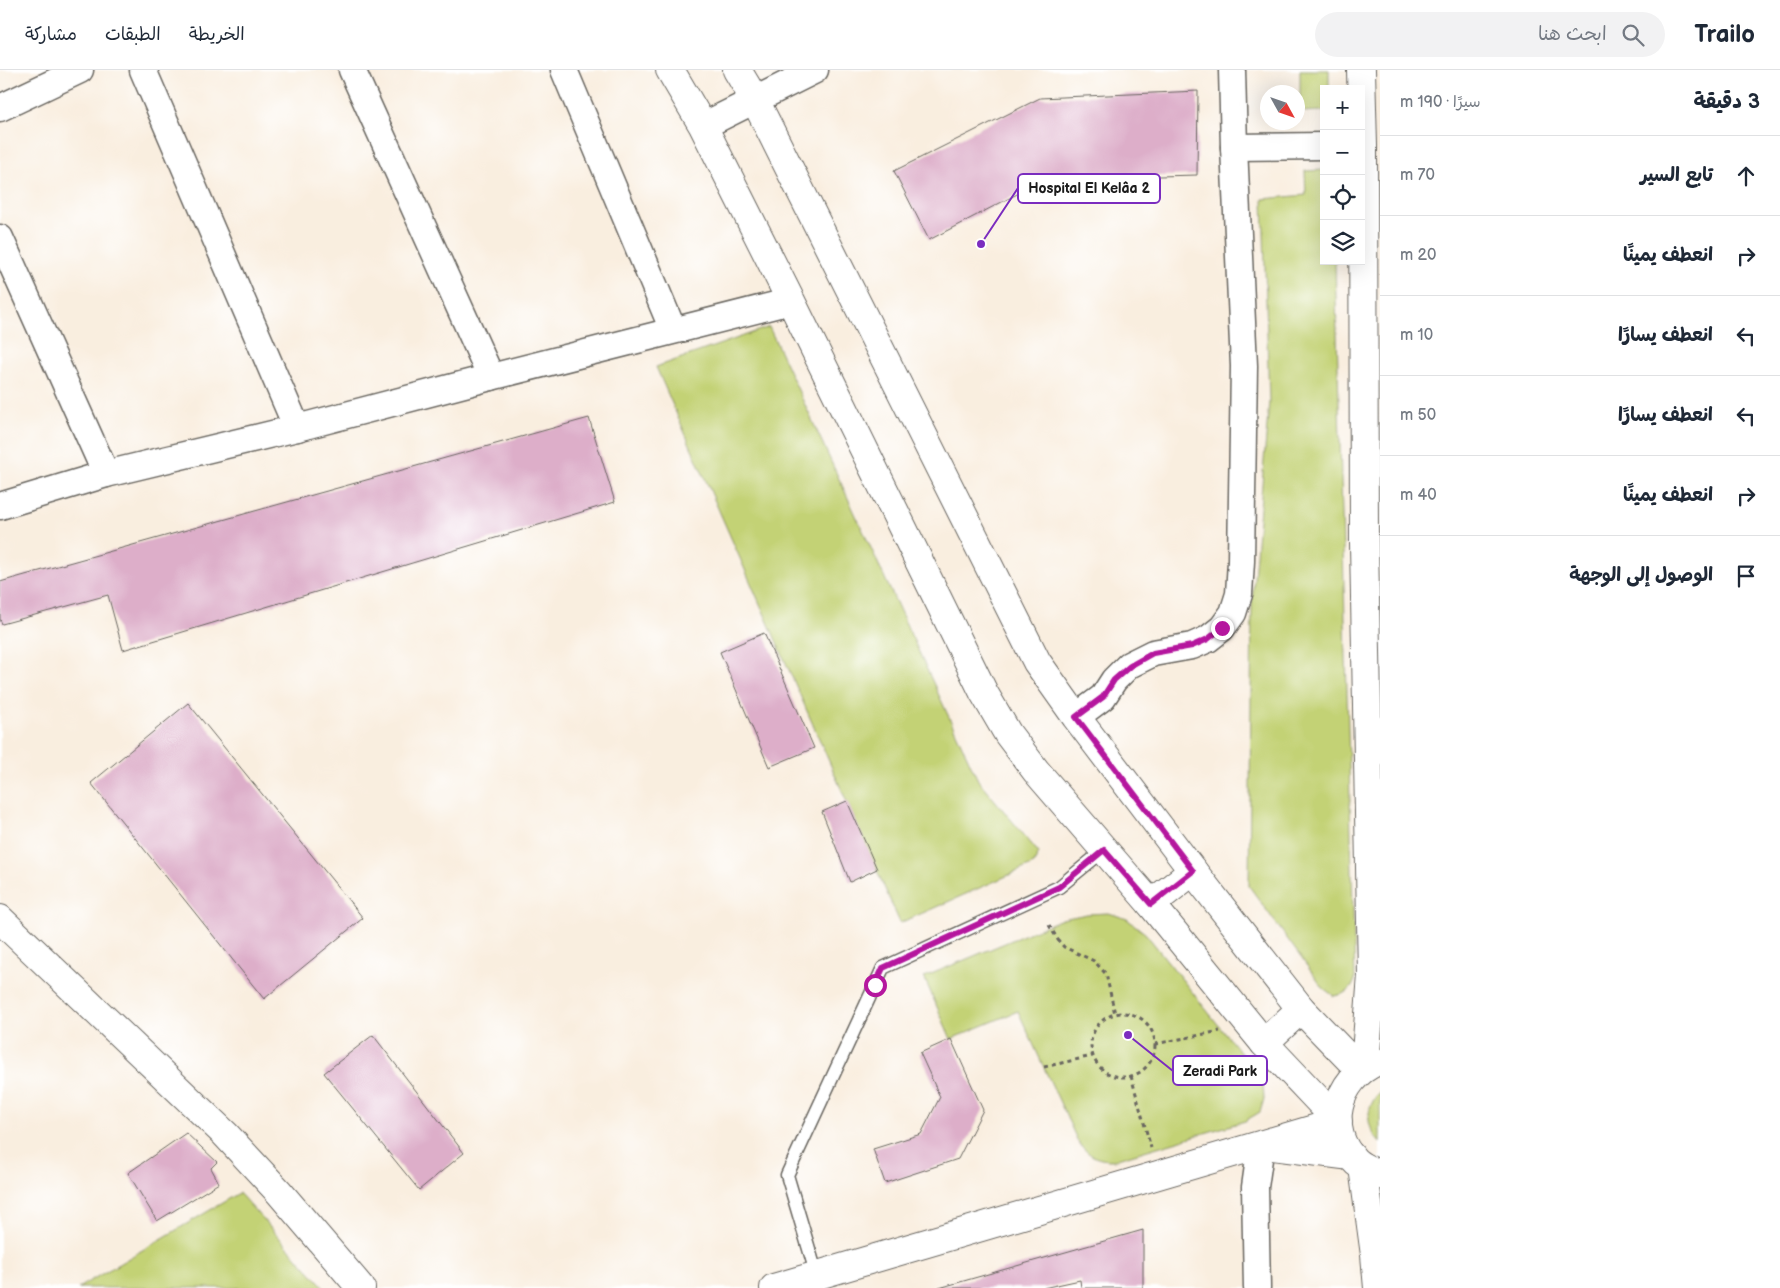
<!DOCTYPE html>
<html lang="ar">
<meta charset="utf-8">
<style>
:root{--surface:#fff;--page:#f2f2f3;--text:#1f2937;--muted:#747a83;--line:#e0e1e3}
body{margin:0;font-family:"Balsamiq Sans","Playpen Sans Arabic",sans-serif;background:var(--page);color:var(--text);direction:rtl}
.controls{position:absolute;right:15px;top:15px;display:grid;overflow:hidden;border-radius:0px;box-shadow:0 5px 20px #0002}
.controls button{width:45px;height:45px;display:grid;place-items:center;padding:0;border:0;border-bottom:1px solid var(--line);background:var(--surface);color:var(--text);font:25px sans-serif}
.compass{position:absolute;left:1260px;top:15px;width:45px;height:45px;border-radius:50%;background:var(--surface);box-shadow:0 5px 20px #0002;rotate:130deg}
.stop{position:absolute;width:15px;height:15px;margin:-11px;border:4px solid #b5179e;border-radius:50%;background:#fff}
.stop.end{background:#b5179e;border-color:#fff;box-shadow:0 1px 5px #0008}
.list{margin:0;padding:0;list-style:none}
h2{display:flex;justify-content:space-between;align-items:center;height:65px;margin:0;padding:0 20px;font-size:21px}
h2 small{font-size:16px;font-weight:400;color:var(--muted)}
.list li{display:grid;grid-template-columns:32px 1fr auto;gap:15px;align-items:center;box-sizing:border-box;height:80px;padding:0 20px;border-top:1px solid var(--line)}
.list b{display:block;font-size:19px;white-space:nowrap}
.list em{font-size:16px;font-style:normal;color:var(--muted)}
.icon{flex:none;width:28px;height:28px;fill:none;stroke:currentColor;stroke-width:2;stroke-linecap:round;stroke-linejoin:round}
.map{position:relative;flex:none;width:1380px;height:1218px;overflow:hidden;direction:ltr}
header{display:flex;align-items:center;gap:30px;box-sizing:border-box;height:70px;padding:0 25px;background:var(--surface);border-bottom:1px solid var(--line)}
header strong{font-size:24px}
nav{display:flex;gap:28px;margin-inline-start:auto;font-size:18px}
.search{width:350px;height:45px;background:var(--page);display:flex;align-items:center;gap:12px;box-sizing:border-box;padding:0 18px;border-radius:28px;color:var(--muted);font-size:19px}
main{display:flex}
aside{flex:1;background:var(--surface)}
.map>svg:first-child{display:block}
.green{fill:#c3d274;stroke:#707748}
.building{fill:#ddaec9}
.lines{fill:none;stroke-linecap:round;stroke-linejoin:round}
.lane-casing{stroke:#696660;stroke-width:15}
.street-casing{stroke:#696660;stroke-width:29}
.secondary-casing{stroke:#696660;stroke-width:30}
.primary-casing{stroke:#696660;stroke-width:30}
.path{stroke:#696660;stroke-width:3;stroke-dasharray:4 4;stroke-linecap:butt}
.lane{stroke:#fff;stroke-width:12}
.street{stroke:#fff;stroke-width:26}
.secondary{stroke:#fff;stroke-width:28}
.primary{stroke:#fff;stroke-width:28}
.route{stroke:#b5179e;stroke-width:6}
.leader{fill:none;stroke:#7b2cbf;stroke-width:2}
.callout-dot{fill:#7b2cbf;stroke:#fff;stroke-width:2}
.callout{fill:#fff;stroke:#7b2cbf;stroke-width:2}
.callout-label{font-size:14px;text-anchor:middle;font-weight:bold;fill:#1c1c1c}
</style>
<header>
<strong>Trailo</strong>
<div class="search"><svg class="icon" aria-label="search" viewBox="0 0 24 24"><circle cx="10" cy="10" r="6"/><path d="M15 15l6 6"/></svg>ابحث هنا</div>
<nav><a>الخريطة</a><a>الطبقات</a><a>مشاركة</a></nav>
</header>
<main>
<aside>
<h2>3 دقيقة<small>سيرًا · 190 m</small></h2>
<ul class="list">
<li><svg class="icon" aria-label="ahead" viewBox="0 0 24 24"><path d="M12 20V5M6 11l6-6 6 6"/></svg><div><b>تابع السير</b></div><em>70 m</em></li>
<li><svg class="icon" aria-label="right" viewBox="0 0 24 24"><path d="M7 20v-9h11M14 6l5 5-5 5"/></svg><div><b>انعطف يمينًا</b></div><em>20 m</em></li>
<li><svg class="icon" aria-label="left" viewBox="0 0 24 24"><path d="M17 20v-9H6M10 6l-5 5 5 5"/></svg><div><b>انعطف يسارًا</b></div><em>10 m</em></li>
<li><svg class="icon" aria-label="left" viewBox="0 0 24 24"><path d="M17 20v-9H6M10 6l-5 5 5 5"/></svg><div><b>انعطف يسارًا</b></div><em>50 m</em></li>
<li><svg class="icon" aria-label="right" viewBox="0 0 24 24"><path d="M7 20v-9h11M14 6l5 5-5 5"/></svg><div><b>انعطف يمينًا</b></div><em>40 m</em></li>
<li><svg class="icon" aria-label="arrive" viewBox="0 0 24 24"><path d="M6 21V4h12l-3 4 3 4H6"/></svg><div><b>الوصول إلى الوجهة</b></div></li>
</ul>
</aside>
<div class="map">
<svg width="1380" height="1218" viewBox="0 0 1380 1218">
<rect width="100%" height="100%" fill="#fff"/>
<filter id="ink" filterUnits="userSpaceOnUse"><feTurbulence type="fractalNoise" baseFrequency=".02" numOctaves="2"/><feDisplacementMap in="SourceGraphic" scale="10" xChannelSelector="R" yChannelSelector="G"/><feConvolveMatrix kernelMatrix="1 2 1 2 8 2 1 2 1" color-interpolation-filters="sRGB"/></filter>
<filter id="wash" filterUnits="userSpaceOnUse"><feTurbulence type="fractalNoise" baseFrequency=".0096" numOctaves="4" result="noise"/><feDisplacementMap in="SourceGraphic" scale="20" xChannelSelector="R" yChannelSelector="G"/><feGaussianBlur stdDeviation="1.12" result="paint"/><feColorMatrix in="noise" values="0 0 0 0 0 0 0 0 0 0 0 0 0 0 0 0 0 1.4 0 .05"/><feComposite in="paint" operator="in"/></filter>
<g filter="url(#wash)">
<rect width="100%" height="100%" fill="#f9eedf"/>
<g class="green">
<polygon points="1300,0 1329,0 1329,19 1324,19 1324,41 1300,42"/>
<path d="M 1324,100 L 1324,191 L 1335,191 L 1355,910 C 1351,921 1346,924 1334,926 L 1323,918 L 1249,816 L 1252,532 L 1269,332 L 1263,129 L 1306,125 L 1305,101 Z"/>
<polygon points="769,257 978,710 1039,783 1034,794 900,853 656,297"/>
<path d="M 1109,843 L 1127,849 L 1146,864 L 1263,1011 L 1264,1029 L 1260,1042 L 1245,1051 L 1114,1090 C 1097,1090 1091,1087 1079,1074 L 1018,941 L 951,969 L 924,907 L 1062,849 L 1087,844 Z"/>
<path d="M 1380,1021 L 1380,1073 C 1365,1055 1365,1039 1380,1021 Z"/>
<polygon points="239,1123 325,1218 78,1218"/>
</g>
<g id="blocks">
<g class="building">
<polygon points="1198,21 1197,105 1046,109 929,170 894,101 1040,28"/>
<polygon points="589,348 615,432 123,580 108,525 2,554 0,549 0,512"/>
<polygon points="764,563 814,678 769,697 720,582"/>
<polygon points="188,633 363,848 264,929 91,713"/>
<polygon points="847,731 877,799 850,812 822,742"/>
<polygon points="373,965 464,1083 419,1120 324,1003"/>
<polygon points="951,969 983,1040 958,1089 885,1113 873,1079 921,1064 940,1027 920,983"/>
<polygon points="186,1063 217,1092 211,1098 219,1113 157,1151 128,1103"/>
<polygon points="1143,1160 1143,1218 1081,1218 1080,1210 1043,1218 939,1218"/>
</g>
</g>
</g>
<g filter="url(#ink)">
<use href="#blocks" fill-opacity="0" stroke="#696660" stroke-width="1"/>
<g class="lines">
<defs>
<polyline id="lane" points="817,1206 787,1105 883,898 1059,817 1104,780"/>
<g id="street">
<polyline points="143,0 297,358"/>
<polyline points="352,0 491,307"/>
<polyline points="564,0 673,260"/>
<polyline points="0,38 80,0"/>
<polyline points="703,56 815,0"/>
<polyline points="1234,77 1324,76"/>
<polyline points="0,168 106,404"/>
<polyline points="0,436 106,404 297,358 491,307 791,231"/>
<polyline points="1076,647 1103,627 1114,610 1129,595 1153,583 1192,576 1208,569 1222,558 1233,543 1239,524 1241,491 1244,296 1234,77 1232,0"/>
<polyline points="1257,1218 1255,1117 1261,1075"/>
</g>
<g id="secondary">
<polyline points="0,849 225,1064 279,1122 361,1218"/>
<polyline points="1273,1076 1351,1086"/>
<polyline points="774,1218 1338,1052"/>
</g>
<g id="primary">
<polyline points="670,0 703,56 791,231 984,623 1008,664 1036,701 1151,834 1264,973 1337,1050"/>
<polyline points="737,0 755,30 1037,592 1076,647 1193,801 1301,939 1360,1000"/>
<polyline points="1361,0 1363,76 1364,473 1372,905 1365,996"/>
<polyline points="1151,834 1193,801"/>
<polyline points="1264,973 1301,939"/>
<path d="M 1376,992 C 1337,1009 1323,1060 1356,1092 C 1363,1098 1372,1101 1380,1105"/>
<polyline points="1363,1097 1375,1185 1378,1218"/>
</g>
</defs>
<use href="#lane" class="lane-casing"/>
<use href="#street" class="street-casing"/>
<use href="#secondary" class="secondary-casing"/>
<use href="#primary" class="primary-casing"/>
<g class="path">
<polyline points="1049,855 1058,870 1064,877 1094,891 1106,904 1115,944"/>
<circle cx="1123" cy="975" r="32"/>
<polyline points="1155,974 1220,961"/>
<polyline points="1044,997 1092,986"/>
<polyline points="1131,1006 1151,1078"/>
</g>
<use href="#lane" class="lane"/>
<use href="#street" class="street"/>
<use href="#secondary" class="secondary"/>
<use href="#primary" class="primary"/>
</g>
</g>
<g class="lines" filter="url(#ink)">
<polyline class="route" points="875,915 883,898 1059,817 1104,780 1151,834 1193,801 1076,647 1103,627 1114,610 1130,596 1153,583 1192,576 1208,569 1222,558"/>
</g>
<path class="leader" d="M981 174L1018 118M1128 965L1173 1001"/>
<g class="callout-dot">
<circle cx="981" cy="174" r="5"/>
<circle cx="1128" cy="965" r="5"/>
</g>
<g class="callout">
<rect x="1018" y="104" width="142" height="29" rx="5"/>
<rect x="1173" y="986" width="94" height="29" rx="5"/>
</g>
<g class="callout-label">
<text x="1089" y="123">Hospital El Kelâa 2</text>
<text x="1220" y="1006">Zeradi Park</text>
</g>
</svg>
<div class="controls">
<button>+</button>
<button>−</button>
<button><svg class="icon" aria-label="locate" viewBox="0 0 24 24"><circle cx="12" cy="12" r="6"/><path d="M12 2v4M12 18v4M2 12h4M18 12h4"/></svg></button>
<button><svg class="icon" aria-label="layers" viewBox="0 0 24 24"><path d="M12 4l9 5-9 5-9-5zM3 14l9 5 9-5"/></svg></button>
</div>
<svg class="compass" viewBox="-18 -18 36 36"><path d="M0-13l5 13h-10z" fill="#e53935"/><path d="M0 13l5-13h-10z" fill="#747a83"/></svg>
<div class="stop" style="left:875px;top:915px"></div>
<div class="stop end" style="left:1222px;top:558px"></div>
</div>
</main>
